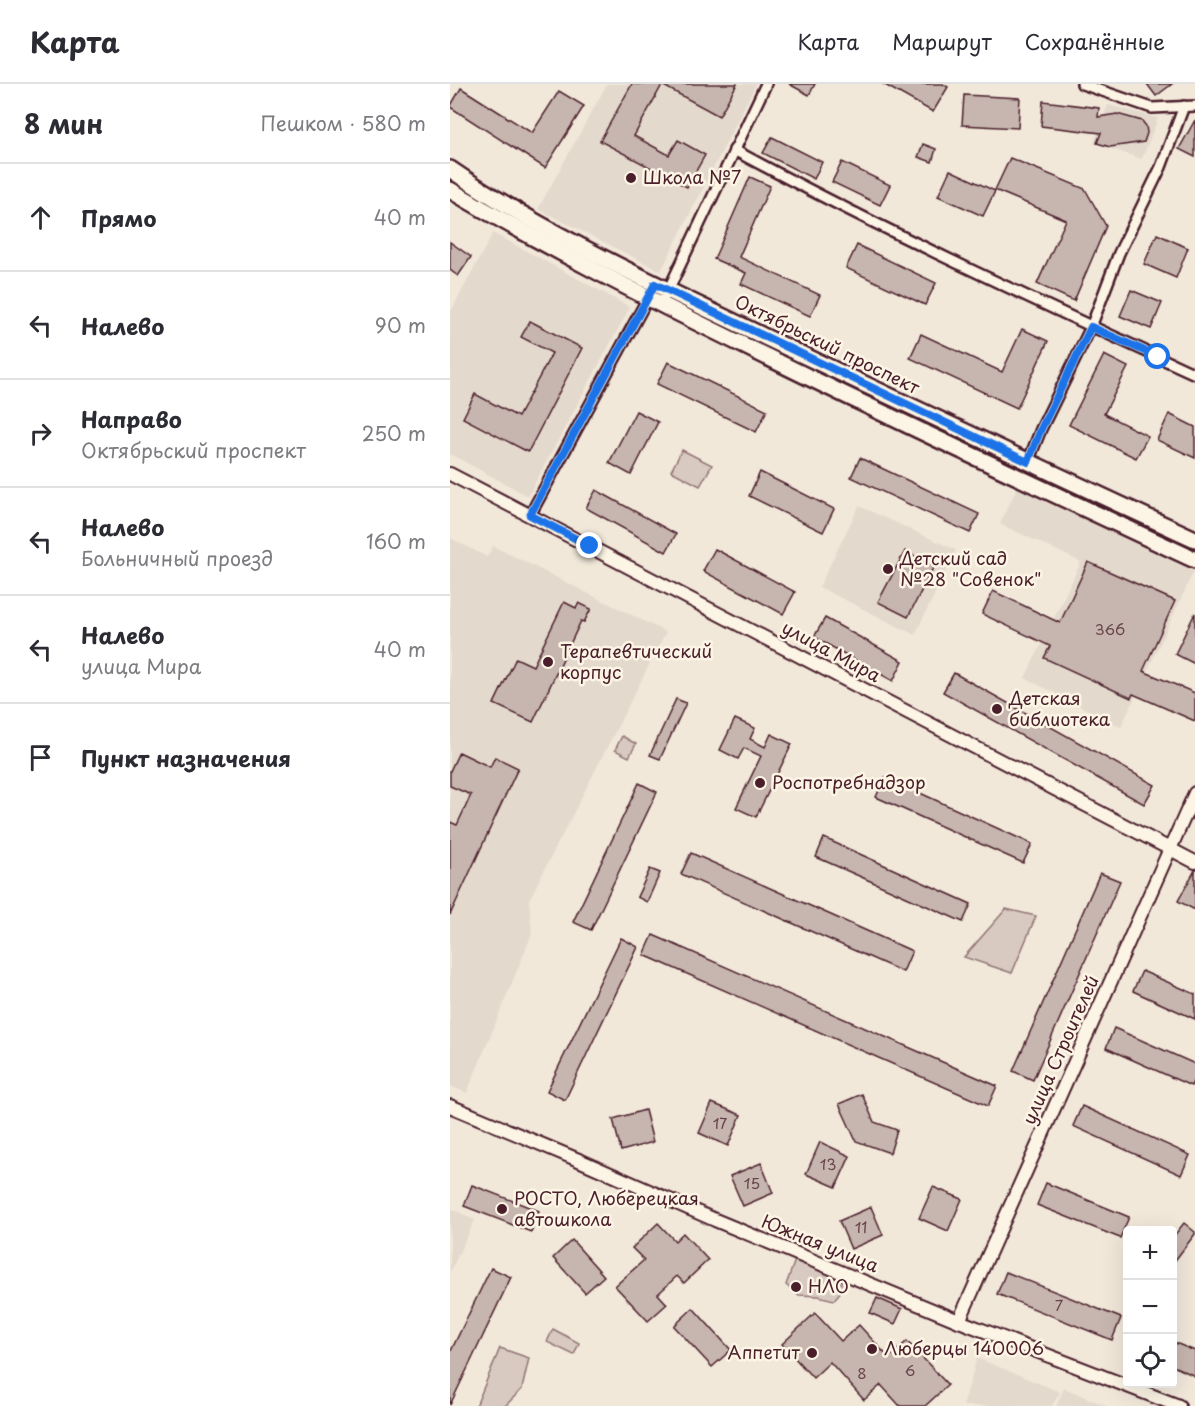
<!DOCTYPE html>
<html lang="ru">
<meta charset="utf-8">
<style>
:root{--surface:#fff;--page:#f7f7f7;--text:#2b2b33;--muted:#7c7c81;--line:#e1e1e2}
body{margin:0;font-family:"Playpen Sans",sans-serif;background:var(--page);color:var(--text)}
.controls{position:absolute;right:18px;bottom:18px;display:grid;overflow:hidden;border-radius:6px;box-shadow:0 6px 24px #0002}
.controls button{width:54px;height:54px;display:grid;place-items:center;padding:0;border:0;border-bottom:2px solid var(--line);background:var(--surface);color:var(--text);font:30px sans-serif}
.stop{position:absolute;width:18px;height:18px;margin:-14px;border:4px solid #1a73e8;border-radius:50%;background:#fff}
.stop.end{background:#1a73e8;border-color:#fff;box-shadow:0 2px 6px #0008}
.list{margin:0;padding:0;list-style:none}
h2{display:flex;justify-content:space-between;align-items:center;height:78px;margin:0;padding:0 24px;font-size:26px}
h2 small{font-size:20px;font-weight:400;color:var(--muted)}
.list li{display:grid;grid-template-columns:39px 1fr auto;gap:18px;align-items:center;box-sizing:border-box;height:108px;padding:0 24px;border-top:2px solid var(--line)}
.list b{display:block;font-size:22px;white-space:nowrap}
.list p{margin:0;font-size:20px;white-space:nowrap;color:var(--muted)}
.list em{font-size:20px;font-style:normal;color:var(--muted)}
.icon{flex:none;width:33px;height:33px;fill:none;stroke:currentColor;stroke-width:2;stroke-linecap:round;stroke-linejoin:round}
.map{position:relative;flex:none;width:745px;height:1322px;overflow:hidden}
header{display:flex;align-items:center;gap:36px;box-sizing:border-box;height:84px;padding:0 30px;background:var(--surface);border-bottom:2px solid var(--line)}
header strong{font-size:28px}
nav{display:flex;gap:33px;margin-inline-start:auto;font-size:21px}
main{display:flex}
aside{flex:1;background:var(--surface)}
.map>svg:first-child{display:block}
.built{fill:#e4d9cd}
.green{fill:#d8cac0;stroke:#917476;stroke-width:1.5}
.building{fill:#c7b6af;stroke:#4a1f2b;stroke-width:1.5}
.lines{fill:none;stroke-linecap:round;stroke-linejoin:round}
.minor-casing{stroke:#4a1f2b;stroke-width:14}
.tertiary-casing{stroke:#4a1f2b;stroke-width:16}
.primary-casing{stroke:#4a1f2b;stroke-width:20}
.minor{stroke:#fcf5e5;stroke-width:9}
.tertiary{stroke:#fcf5e5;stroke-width:12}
.primary{stroke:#fcf5e5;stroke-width:15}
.route{stroke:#1a73e8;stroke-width:8}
.poi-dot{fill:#4a1f2b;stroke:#fcf5e5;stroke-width:2}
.labels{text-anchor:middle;stroke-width:5;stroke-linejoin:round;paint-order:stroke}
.number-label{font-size:15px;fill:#69454c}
.poi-label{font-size:18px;fill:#4a1f2b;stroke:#fcf5e5;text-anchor:start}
.street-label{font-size:18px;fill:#4a1f2b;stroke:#fcf5e5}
</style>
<header>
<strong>Карта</strong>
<nav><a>Карта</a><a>Маршрут</a><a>Сохранённые</a></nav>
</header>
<main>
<aside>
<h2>8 мин<small>Пешком · 580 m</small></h2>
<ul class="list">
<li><svg class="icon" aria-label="ahead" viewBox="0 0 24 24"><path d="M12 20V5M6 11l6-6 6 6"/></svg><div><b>Прямо</b></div><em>40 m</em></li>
<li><svg class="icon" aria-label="left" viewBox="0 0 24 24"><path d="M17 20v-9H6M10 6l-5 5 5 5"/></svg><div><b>Налево</b></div><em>90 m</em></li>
<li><svg class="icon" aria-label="right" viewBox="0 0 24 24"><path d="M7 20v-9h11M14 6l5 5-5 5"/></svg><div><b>Направо</b><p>Октябрьский проспект</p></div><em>250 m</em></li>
<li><svg class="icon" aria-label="left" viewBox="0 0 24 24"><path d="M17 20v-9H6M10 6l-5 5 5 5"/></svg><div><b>Налево</b><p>Больничный проезд</p></div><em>160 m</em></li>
<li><svg class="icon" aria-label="left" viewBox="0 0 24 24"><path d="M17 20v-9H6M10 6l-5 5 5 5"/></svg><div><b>Налево</b><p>улица Мира</p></div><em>40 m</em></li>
<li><svg class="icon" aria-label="arrive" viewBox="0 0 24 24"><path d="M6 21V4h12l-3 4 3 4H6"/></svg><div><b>Пункт назначения</b></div></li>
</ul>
</aside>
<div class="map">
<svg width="745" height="1322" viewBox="0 0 745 1322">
<rect width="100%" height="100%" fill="#f1e8da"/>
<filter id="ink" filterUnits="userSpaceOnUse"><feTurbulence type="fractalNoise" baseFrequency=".0167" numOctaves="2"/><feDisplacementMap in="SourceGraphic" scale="12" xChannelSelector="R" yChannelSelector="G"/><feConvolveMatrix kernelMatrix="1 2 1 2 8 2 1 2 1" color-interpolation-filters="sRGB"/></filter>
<g filter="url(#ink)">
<g class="built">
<polygon points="157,0 306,0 211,187 88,125"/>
<polygon points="658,21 708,34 692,75 644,59"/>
<polygon points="43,149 180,223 78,412 0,370 0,229"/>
<polygon points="568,402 744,487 671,643 575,594 631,478 550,440"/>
<polygon points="409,422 506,466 465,551 369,503"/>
<polygon points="0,454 37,473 43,462 216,548 79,816 82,850 17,1009 0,1002"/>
<polygon points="0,1124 25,1136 0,1188"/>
<polygon points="527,1274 610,1308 602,1322 513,1322"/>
<polygon points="614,1304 657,1322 606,1322"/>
</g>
<g class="green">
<polygon points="232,366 262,381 250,402 221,387"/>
<polygon points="172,652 186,660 179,673 165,666"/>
<polygon points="556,825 586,832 562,889 514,873"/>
<polygon points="345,1176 382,1191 395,1202 384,1216 368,1212 349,1211 336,1201"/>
<polygon points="103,1245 129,1259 124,1271 97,1258"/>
<polygon points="50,1264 79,1274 72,1305 55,1322 26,1322"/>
</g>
<g class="building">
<polygon points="182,0 287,0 269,32 212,1 184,52 219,71 228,56 255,71 237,103 150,57"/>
<polygon points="339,0 365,0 359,11"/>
<polygon points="433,0 493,0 498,3 483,28"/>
<polygon points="697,0 722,0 706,12"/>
<polygon points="11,4 82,49 109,7 134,22 95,84 0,23"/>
<polygon points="514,11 570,14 568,44 512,41"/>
<polygon points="593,17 649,24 648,33 667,30 692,37 696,42 697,49 694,58 660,63 647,59 651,49 591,42"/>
<polygon points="745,36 745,73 729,65"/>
<polygon points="322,53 372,78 364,95 313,69"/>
<polygon points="473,60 486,65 482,78 468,73"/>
<polygon points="560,74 635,105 656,142 624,217 587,200 616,136 545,106"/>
<polygon points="392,78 440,101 430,121 382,98"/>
<polygon points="500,86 545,107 533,132 488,112"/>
<polygon points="300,93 320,102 289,173 370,211 360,232 291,200 296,189 264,175"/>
<polygon points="707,150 738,164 726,194 694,180"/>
<polygon points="0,158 21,173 8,192 0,186"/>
<polygon points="407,161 486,199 475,221 396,184"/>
<polygon points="681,206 712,219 701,245 670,232"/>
<polygon points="80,237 132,264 78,368 13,334 25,310 68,333 102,269 71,253"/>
<polygon points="572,245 598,257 567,324 460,274 471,250 552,288"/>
<polygon points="654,271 678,283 654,330 698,352 686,374 619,341"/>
<polygon points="218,278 317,326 306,348 207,300"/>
<polygon points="186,327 208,338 181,391 159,379"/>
<polygon points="719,330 745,343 745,374 707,356"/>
<polygon points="410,374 529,430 520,449 401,393"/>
<polygon points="310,388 384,425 373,448 299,412"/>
<polygon points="146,406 226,450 216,468 136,424"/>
<polygon points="265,465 345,508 333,530 253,487"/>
<polygon points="455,467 484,482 458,533 428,518"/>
<polygon points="638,478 725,517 693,587 745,609 745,637 683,610 681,614 594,574 600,562 532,530 543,507 610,539"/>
<polygon points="114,518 126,524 129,519 141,525 134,538 131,537 83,638 44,620 66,574 83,582"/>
<polygon points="745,529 745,580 725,570"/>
<polygon points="375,534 453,577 443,597 364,553"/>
<polygon points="504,589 705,701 694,720 493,608"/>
<polygon points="226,615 236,619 210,675 200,671"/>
<polygon points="285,635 305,644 300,655 315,663 321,650 342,660 306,733 286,724 311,672 294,664 288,675 270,666"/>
<polygon points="9,668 40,683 45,673 68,684 0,831 0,738 7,741 21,711 0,702 0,687"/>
<polygon points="435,693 582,760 573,779 426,713"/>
<polygon points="189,699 207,708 141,846 123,838"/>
<polygon points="374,754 521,820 513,838 366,773"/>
<polygon points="241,769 462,867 453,888 231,790"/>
<polygon points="200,785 210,789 197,818 187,813"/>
<polygon points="745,786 745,826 728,817"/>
<polygon points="650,789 670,797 583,996 563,987"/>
<polygon points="203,851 547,1002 538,1022 194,871"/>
<polygon points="171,854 188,863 115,1016 97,1007"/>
<polygon points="692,887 745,910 745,935 683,907"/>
<polygon points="664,944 745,980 745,993 741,1002 656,964"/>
<polygon points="412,1010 424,1038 447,1046 440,1069 406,1057 389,1020"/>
<polygon points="262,1019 291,1031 278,1062 249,1049"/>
<polygon points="632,1022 740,1071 731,1091 623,1042"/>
<polygon points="195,1026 203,1058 171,1067 163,1035"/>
<polygon points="370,1058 400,1072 386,1103 356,1090"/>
<polygon points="311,1079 323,1109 293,1122 280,1092"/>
<polygon points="596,1099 679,1133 670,1154 587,1121"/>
<polygon points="22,1101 89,1127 81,1148 14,1122"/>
<polygon points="483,1103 512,1115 498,1147 469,1134"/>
<polygon points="421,1123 433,1151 401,1165 389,1137"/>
<polygon points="208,1139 225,1157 233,1149 258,1176 234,1199 227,1192 208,1210 217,1220 198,1237 165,1202 194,1176 182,1164"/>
<polygon points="734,1139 745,1148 745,1150 723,1179 723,1153"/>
<polygon points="122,1156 154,1192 135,1209 103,1174"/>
<polygon points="41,1184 61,1193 0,1321 0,1269"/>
<polygon points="556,1188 671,1234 662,1256 547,1210"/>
<polygon points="427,1214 452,1225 445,1240 420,1229"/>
<polygon points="243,1224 281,1266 262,1283 224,1242"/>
<polygon points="365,1229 391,1257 409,1241 439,1274 457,1257 498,1301 475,1322 450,1322 431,1301 414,1316 380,1278 363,1294 332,1260"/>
<polygon points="723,1258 745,1267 745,1292 723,1282"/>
</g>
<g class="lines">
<defs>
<g id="minor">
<polyline points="632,0 702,24 745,22"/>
<path d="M 284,66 C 434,147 590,219 745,290"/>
<polyline points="216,211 316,0"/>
<polyline points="578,378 591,345 641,243 669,169 711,83 734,22"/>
<polyline points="80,431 199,212"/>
</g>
<g id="tertiary">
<polyline points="0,390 745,778"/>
<polyline points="0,1022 131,1077 265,1136 509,1237 729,1322"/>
<polyline points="509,1237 745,709"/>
</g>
<g id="primary">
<path d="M 0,85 C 98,152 208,201 315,253 C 458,321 601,389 745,455"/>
<path d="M 0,106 C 98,164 199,215 301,265 C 448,338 597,407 745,476"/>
</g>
</defs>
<use href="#minor" class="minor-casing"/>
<use href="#tertiary" class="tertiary-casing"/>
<use href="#primary" class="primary-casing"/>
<use href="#minor" class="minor"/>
<use href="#tertiary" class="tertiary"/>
<use href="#primary" class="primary"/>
</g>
</g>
<g class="lines" filter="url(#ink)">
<polyline class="route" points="140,462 80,431 205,200 578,378 591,345 641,243 708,273"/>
</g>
<g class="poi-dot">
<circle cx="181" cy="94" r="6"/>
<circle cx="438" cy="485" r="6"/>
<circle cx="98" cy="578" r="6"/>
<circle cx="547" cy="625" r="6"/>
<circle cx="310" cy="699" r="6"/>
<circle cx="52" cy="1125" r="6"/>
<circle cx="346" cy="1203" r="6"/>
<circle cx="422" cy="1265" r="6"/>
<circle cx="362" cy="1269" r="6"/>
</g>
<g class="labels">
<g class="number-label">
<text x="660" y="551">366</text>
<text x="270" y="1045">17</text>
<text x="378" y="1086">13</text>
<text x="302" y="1105">15</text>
<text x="411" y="1149">11</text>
<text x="609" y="1227">7</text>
<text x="460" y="1292">6</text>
<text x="412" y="1295">8</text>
</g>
<g class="poi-label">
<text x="193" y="100">Школа №7</text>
<text x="450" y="481">Детский сад<tspan x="450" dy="21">№28 "Совенок"</tspan></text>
<text x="110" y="574">Терапевтический<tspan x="110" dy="21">корпус</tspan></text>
<text x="559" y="621">Детская<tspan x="559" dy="21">библиотека</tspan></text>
<text x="322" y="705">Роспотребнадзор</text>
<text x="64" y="1121">РОСТО, Люберецкая<tspan x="64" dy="21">автошкола</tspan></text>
<text x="358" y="1209">НЛО</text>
<text x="434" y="1271">Люберцы 140006</text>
<text x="350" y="1275" text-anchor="end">Аппетит</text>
</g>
<g class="street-label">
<text transform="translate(377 261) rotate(26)" y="6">Октябрьский проспект</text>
<text transform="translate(381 568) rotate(28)" y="6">улица Мира</text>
<text transform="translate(611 966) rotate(-66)" y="6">улица Строителей</text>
<text transform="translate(370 1160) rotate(22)" y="6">Южная улица</text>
</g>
</g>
</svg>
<div class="controls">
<button>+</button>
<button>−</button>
<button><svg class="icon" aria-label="locate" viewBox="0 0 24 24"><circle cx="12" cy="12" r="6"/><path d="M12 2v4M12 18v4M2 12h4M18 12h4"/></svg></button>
</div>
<div class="stop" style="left:708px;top:273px"></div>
<div class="stop end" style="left:140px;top:462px"></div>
</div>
</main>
